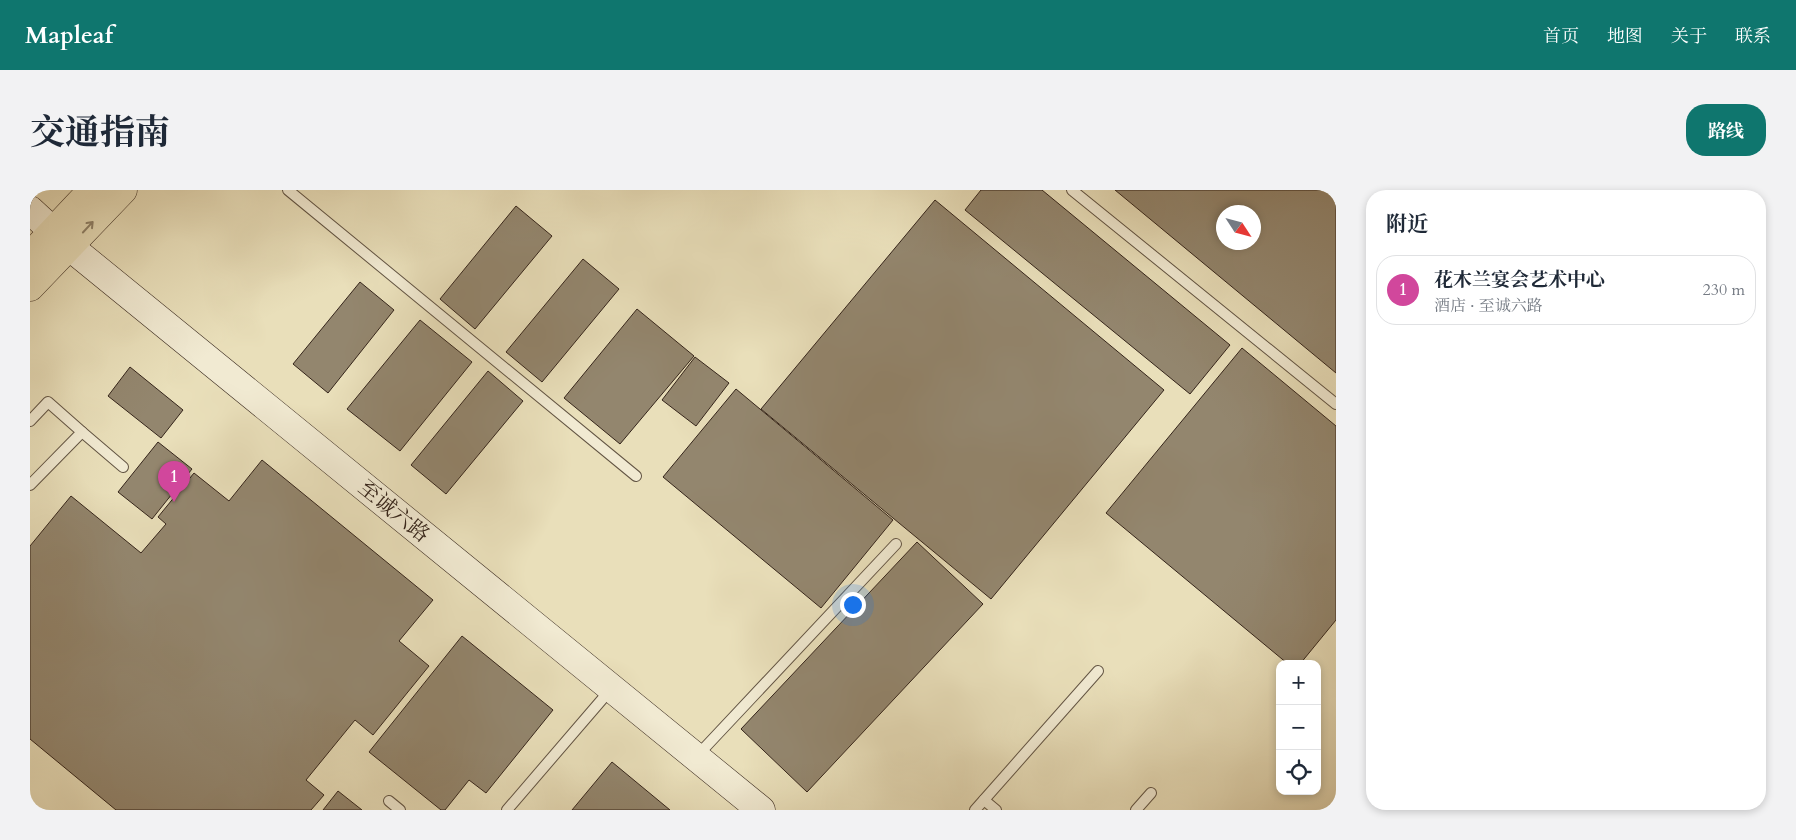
<!DOCTYPE html>
<html lang="zh">
<meta charset="utf-8">
<style>
:root{--surface:#fff;--page:#f2f2f3;--text:#1f2937;--muted:#747a83;--line:#e0e1e3;--accent:#0f766e}
body{margin:0;font-family:Cardo,"Noto Serif SC",serif;background:var(--page);color:var(--text)}
.controls{position:absolute;right:15px;bottom:15px;display:grid;overflow:hidden;border-radius:10px;box-shadow:0 2px 8px #0003}
.controls button{width:45px;height:45px;display:grid;place-items:center;padding:0;border:0;border-bottom:1px solid var(--line);background:var(--surface);color:var(--text);font:25px sans-serif}
.compass{position:absolute;left:1186px;top:15px;width:45px;height:45px;border-radius:50%;background:var(--surface);box-shadow:0 2px 8px #0003;rotate:126deg}
.you{position:absolute;left:822px;top:414px;width:18px;height:18px;margin:-12px;border:4px solid #fff;border-radius:50%;background:#1a73e8;box-shadow:0 0 0 8px #1a73e833}
.badge{display:grid;place-items:center;width:32px;height:32px;border-radius:50%;background:var(--accent);color:#fff;font-size:16px;font-weight:700}
.pin{position:absolute;translate:-50% -41px;filter:drop-shadow(0 1px 2px #0008)}
.pin::after{content:'';position:absolute;top:26px;width:18px;height:15px;background:inherit;clip-path:polygon(0 0,100% 0,50% 100%)}
.list{margin:0;padding:0;list-style:none}
h2{display:flex;justify-content:space-between;align-items:center;height:65px;margin:0;padding:0 20px;font-size:21px}
h2 small{font-size:16px;font-weight:400;color:var(--muted)}
.list li{display:grid;grid-template-columns:32px 1fr auto;gap:15px;align-items:center;box-sizing:border-box;height:70px;margin:0 10px 10px;padding:0 10px;border:1px solid var(--line);border-radius:20px}
.list b{display:block;font-size:19px;white-space:nowrap}
.list p{margin:0;font-size:16px;white-space:nowrap;color:var(--muted)}
.list em{font-size:16px;font-style:normal;color:var(--muted)}
.icon{flex:none;width:28px;height:28px;fill:none;stroke:currentColor;stroke-width:2;stroke-linecap:round;stroke-linejoin:round}
.map{position:relative;flex:none;width:1306px;height:620px;overflow:hidden;border-radius:20px}
header{display:flex;align-items:center;gap:30px;box-sizing:border-box;height:70px;padding:0 25px;background:var(--accent);color:#fff}
header strong{font-size:24px}
nav{display:flex;gap:28px;margin-inline-start:auto;font-size:18px}
.intro{display:flex;align-items:center;justify-content:space-between;box-sizing:border-box;height:120px;padding:0 30px}
h1{margin:0;font-size:35px}
.button{padding:12px 22px;border-radius:20px;background:var(--accent);color:#fff;font-size:18px;font-weight:700}
main{display:flex;gap:30px;padding:0 30px}
aside{flex:1;background:var(--surface);border-radius:20px;box-shadow:0 2px 8px #0003}
.map>svg:first-child{display:block}
.building{fill:#93866e;stroke:#35251b;fill-rule:evenodd}
.lines{fill:none;stroke-linecap:round;stroke-linejoin:round}
.service-casing{stroke:#625443;stroke-width:12}
.secondary-casing{stroke:#35251b;stroke-width:29}
.primary-casing{stroke:#35251b;stroke-width:29}
.service{stroke:#f1ead2;stroke-width:10}
.secondary{stroke:#f1ead2;stroke-width:28}
.primary{stroke:#e9dfba;stroke-width:28}
.oneway{stroke:#8f826a}
.labels{text-anchor:middle;stroke-width:4;stroke-linejoin:round;paint-order:stroke}
.street-label{font-size:21px;fill:#35251b;stroke:#f1ead2}
</style>
<header>
<strong>Mapleaf</strong>
<nav><a>首页</a><a>地图</a><a>关于</a><a>联系</a></nav>
</header>
<div class="intro"><h1>交通指南</h1><a class="button">路线</a></div>
<main>
<div class="map">
<svg width="1306" height="620" viewBox="0 0 1306 620">
<rect width="100%" height="100%" fill="#e9dfba"/>
<filter id="stains"><feTurbulence type="fractalNoise" baseFrequency=".004" numOctaves="4"/><feColorMatrix values="0 0 0 0 .2 0 0 0 0 .09 0 0 0 0 .02 0 0 0 .5 -.17"/></filter>
<radialGradient id="worn" r=".72"><stop offset=".6" stop-color="#630" stop-opacity="0"/><stop offset="1" stop-color="#630" stop-opacity=".3"/></radialGradient>
<g class="building">
<polygon points="951,0 1012,0 1200,155 1160,204 935,20"/>
<path d="M 1085,0 L 1306,0 L 1306,183 ZM 1194,22 L 1224,22 L 1224,52 L 1194,52 Z"/>
<polygon points="905,10 1134,200 961,409 731,219"/>
<polygon points="486,16 522,46 445,139 410,109"/>
<polygon points="553,69 589,99 512,192 476,162"/>
<polygon points="330,92 364,120 298,203 263,174"/>
<polygon points="607,119 664,166 590,254 534,208"/>
<polygon points="390,130 442,172 370,261 317,219"/>
<polygon points="1212,158 1306,236 1306,430 1270,474 1258,474 1076,323"/>
<polygon points="665,167 699,193 666,236 632,210"/>
<polygon points="100,177 153,220 131,248 78,206"/>
<polygon points="458,181 493,211 416,304 381,275"/>
<polygon points="706,199 863,330 791,418 633,287"/>
<polygon points="128,252 162,279 122,329 88,302"/>
<polygon points="232,270 403,410 369,451 399,476 343,545 325,530 276,590 294,605 281,620 86,620 0,549 0,356 41,306 111,363 136,334 128,327 164,283 199,311"/>
<polygon points="887,352 953,414 777,602 711,539"/>
<polygon points="432,446 523,520 456,603 439,590 415,620 411,620 339,562"/>
<polygon points="582,572 640,620 542,620"/>
<polygon points="308,601 332,620 293,620"/>
</g>
<g class="lines">
<defs>
<g id="service">
<polyline points="258,0 606,286"/>
<polyline points="1042,0 1306,214"/>
<polyline points="0,231 18,212 52,242 0,295"/>
<polyline points="52,242 93,277"/>
<polyline points="666,567 866,354"/>
<polyline points="954,610 966,620"/>
<polyline points="359,611 370,620"/>
<polyline points="477,620 581,499"/>
<polyline points="945,620 1068,481"/>
<polyline points="1106,620 1121,603"/>
</g>
<polyline id="secondary" points="0,20 40,57 731,620"/>
<g id="primary">
<polyline points="0,66 62,0"/>
<polyline points="0,97 93,0"/>
</g>
</defs>
<use href="#service" class="service-casing"/>
<use href="#secondary" class="secondary-casing"/>
<use href="#primary" class="primary-casing"/>
<use href="#service" class="service"/>
<use href="#secondary" class="secondary"/>
<use href="#primary" class="primary"/>
</g>
<defs><path id="oneway-shaft" d="M-6 0H5M1.5-3L5.5 0L1.5 3" fill="none" stroke-width="1.6" stroke-linecap="round" stroke-linejoin="round" transform="scale(1.25)"/></defs>
<use class="oneway" href="#oneway-shaft" transform="translate(58 37) rotate(-47)"/>
<g class="labels">
<g class="street-label">
<text transform="translate(364 321) rotate(39)" y="7">至诚六路</text>
</g>
</g>
<rect width="100%" height="100%" filter="url(#stains)"/>
<rect width="100%" height="100%" fill="url(#worn)"/>
</svg>
<div class="controls">
<button>+</button>
<button>−</button>
<button><svg class="icon" aria-label="locate" viewBox="0 0 24 24"><circle cx="12" cy="12" r="6"/><path d="M12 2v4M12 18v4M2 12h4M18 12h4"/></svg></button>
</div>
<svg class="compass" viewBox="-18 -18 36 36"><path d="M0-13l5 13h-10z" fill="#e53935"/><path d="M0 13l5-13h-10z" fill="#747a83"/></svg>
<div class="you"></div>
<div class="pin badge" style="left:144px;top:312px;background:#d1479c">1</div>
</div>
<aside>
<h2>附近<small></small></h2>
<ul class="list">
<li><span class="badge" style="background:#d1479c">1</span><div><b>花木兰宴会艺术中心</b><p>酒店 · 至诚六路</p></div><em>230 m</em></li>
</ul>
</aside>
</main>
